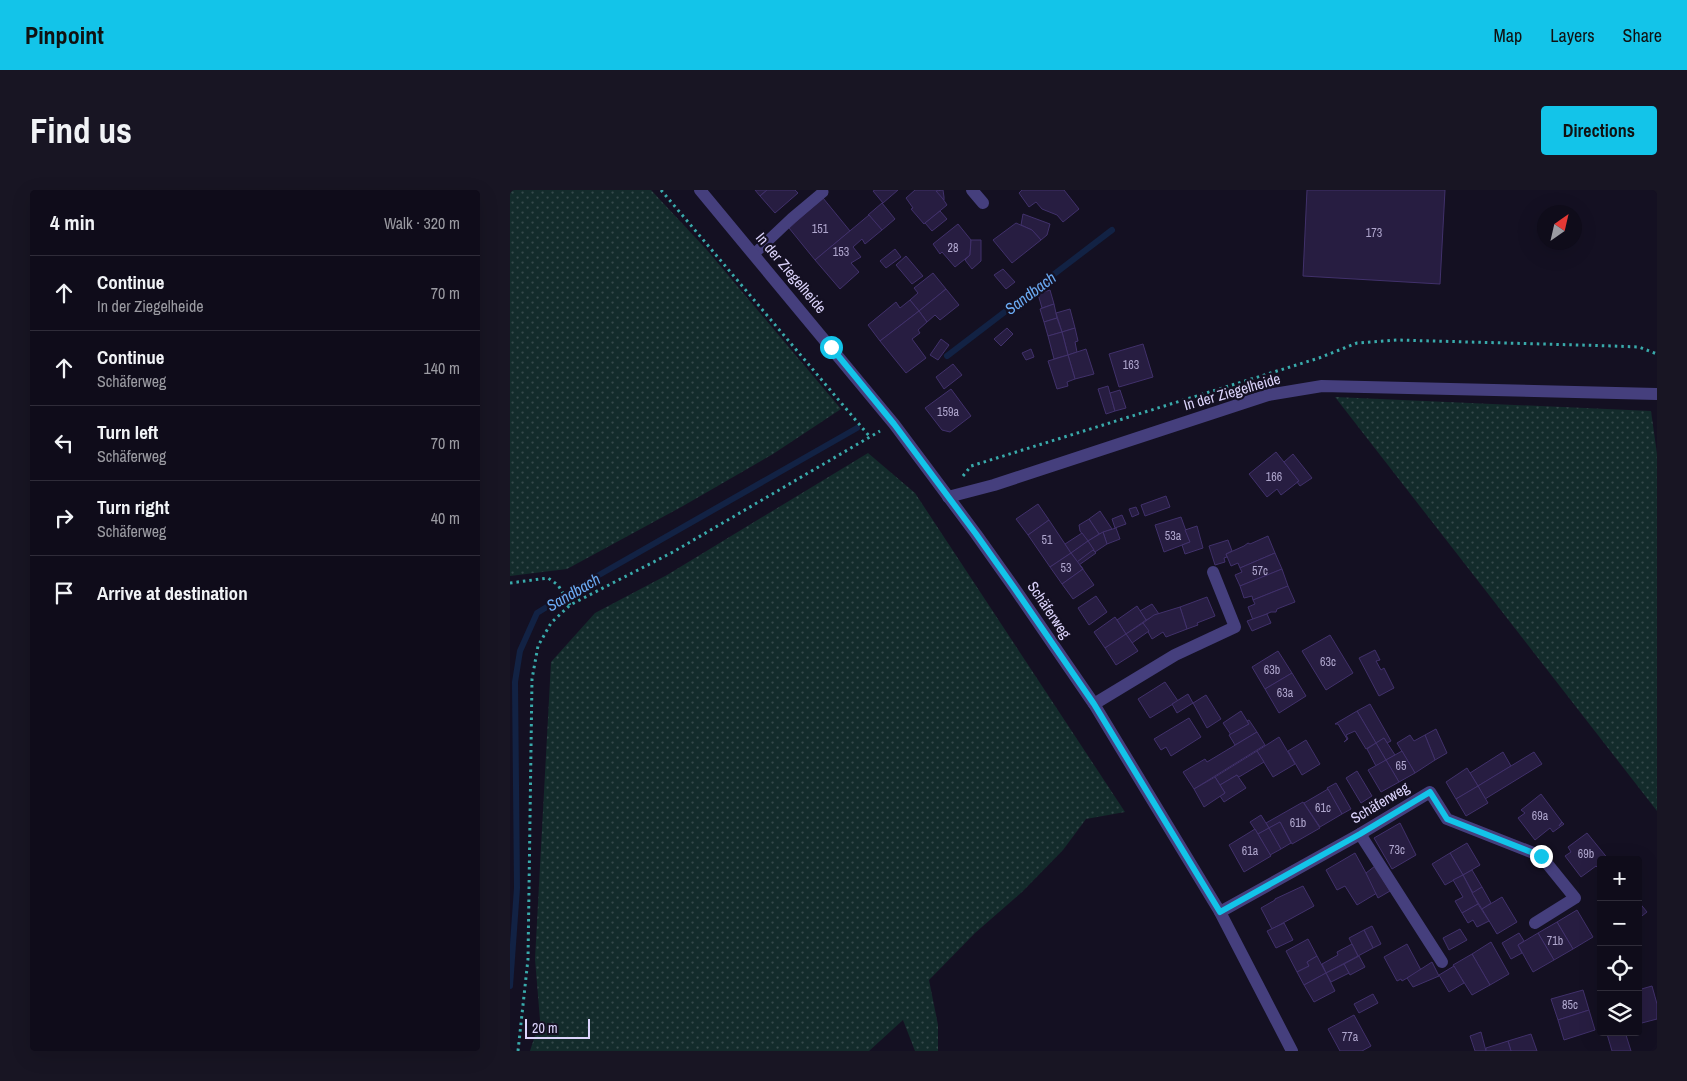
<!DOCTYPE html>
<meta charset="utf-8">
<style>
:root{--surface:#0f0c1a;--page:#181523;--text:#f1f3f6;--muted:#9b9ba2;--line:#2f2c39;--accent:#13c4e9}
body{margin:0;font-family:"Archivo Narrow",sans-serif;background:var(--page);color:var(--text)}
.controls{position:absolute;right:15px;bottom:15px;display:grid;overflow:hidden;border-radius:5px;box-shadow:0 5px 20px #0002}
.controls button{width:45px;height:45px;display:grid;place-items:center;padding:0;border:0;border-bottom:1px solid var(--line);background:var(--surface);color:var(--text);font:25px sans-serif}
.compass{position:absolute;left:1027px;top:15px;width:45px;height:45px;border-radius:50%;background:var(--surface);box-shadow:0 5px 20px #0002;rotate:34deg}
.scale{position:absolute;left:15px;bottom:12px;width:65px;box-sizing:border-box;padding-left:5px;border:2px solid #dcd4fc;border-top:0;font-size:14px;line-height:18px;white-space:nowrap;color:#dcd4fc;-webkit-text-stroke:4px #141022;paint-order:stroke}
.stop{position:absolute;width:15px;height:15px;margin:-11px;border:4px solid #13c4e9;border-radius:50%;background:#fff}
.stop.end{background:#13c4e9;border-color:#fff;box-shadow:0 1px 5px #0008}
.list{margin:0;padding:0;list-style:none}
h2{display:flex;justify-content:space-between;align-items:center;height:65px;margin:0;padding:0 20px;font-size:21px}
h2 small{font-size:16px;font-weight:400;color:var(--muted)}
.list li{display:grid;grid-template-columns:32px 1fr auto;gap:15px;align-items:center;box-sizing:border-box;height:75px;padding:0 20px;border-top:1px solid var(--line)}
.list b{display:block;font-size:19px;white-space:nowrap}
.list p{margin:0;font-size:16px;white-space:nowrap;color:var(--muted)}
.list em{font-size:16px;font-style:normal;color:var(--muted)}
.icon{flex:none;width:28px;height:28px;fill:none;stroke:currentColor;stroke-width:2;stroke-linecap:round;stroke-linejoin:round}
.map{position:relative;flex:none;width:1147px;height:861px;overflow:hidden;border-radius:5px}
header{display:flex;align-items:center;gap:30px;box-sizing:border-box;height:70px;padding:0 25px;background:var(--accent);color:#111}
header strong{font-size:24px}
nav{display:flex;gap:28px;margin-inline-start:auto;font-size:18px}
.intro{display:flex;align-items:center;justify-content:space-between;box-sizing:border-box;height:120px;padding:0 30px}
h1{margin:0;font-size:35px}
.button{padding:12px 22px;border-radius:5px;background:var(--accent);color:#111;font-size:18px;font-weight:700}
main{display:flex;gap:30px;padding:0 30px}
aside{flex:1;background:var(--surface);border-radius:5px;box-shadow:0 5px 20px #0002}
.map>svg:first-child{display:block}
.grass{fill:url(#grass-dots)}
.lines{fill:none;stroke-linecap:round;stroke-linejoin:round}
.stream{stroke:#122244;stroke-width:6}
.building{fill:#271d41;stroke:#41316b}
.path{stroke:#39aaab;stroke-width:3;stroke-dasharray:2.5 4;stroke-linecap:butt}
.service{stroke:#453f7d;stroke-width:11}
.minor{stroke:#453f7d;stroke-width:12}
.route{stroke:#13c4e9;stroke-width:6}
.labels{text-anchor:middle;stroke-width:4.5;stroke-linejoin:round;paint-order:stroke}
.number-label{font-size:12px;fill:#afa6cd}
.street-label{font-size:15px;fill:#dcd4fc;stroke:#141022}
.water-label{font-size:16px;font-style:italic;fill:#6baaf3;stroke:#141022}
</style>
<header>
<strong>Pinpoint</strong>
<nav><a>Map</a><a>Layers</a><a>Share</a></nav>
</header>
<div class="intro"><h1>Find us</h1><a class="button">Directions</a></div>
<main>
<aside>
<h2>4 min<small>Walk · 320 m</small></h2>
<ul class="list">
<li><svg class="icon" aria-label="ahead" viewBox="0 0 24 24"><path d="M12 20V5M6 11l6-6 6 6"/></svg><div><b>Continue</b><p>In der Ziegelheide</p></div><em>70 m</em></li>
<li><svg class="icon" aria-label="ahead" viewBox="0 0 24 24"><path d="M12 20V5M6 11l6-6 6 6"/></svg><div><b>Continue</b><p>Schäferweg</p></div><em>140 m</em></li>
<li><svg class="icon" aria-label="left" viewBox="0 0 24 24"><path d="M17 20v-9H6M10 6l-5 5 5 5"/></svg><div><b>Turn left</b><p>Schäferweg</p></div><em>70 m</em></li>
<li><svg class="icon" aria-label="right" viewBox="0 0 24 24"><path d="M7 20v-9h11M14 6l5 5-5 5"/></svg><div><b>Turn right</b><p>Schäferweg</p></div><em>40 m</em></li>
<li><svg class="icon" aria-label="arrive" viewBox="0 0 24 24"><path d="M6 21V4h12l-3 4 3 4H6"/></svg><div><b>Arrive at destination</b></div></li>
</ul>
</aside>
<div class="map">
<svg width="1147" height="861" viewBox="0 0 1147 861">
<defs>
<pattern id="grass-dots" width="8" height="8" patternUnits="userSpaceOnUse" patternTransform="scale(1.25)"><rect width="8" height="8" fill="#132b2b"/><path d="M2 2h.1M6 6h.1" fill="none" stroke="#35494b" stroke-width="1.8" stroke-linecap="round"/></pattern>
</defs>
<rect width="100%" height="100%" fill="#141022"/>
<g class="grass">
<polygon points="0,0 141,0 197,60 331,219 263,264 173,316 57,379 0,386"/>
<polygon points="825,207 1141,221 1147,264 1147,621"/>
<polygon points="358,263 405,303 615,622 576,629 553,660 513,701 465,743 419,790 428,835 428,861 405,861 393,830 359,861 20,861 30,830 25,769 41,472 85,423 157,385"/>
</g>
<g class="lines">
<g class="stream">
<polyline points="437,166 602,40"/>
<polyline points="0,796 7,698 5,492 10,461 27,423 82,389 347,238"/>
</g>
</g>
<g class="building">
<polygon points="245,0 257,0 250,6"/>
<polygon points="257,0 285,0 288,3 265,23 250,6"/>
<polygon points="365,0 388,0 373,13 363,1"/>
<polygon points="405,0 427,0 437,15 414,34 401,19 403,18 396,8"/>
<polygon points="433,0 434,7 434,10 426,1"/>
<polygon points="512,0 554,0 569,19 553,32 547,25 532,19 526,12 519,17 509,3"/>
<polygon points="797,0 935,0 930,94 793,86"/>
<polygon points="313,8 340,41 305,70 279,38"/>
<polygon points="372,13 385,29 372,40 358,25"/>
<polygon points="430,21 437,29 422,41 415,33"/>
<polygon points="513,24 540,34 537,45 531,50 522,40 511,35"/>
<polygon points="359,25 372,40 355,54 352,49 343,57 351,67 341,73 349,82 330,99 305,70"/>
<polygon points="506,33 522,40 531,50 502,73 483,50"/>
<polygon points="448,34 461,50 460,65 445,77 432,62 430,64 423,54"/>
<polygon points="461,50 471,50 471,71 462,79 455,70 460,65"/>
<polygon points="385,59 391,67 376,78 370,71"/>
<polygon points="396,66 413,86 402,94 386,75"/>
<polygon points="493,79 505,92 496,99 484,85"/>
<polygon points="423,83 436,99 409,121 400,110 408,103 404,98"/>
<polygon points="436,99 449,115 430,130 425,125 417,132 409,121"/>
<polygon points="540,100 544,114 532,118 528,104"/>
<polygon points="400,110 409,121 370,151 358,135 386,112 390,118"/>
<polygon points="544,114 547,128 534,132 530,119"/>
<polygon points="560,119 565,138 552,142 546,123"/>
<polygon points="409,121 417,132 408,140 410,143 402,149 416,168 396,183 370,151"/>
<polygon points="547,128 552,142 538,146 534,132"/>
<polygon points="497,138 503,144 491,156 484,149"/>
<polygon points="565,138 568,151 565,152 567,162 558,165 552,142"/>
<polygon points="552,142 558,165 544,169 538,146"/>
<polygon points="431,149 439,155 428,170 420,165"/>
<polygon points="633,154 643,187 609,197 599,164"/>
<polygon points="521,159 524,167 516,170 512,163"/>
<polygon points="576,159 584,184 565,189 558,165"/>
<polygon points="558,165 565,189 557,192 558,196 547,199 538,171"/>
<polygon points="443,174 452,185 434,199 426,187"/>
<polygon points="598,196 605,221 596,224 588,199"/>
<polygon points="441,199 461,226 440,242 432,240 415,218"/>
<polygon points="610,200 616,218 605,221 600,203"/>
<polygon points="766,262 789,291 771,305 767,299 757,307 739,284"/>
<polygon points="783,264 802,288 790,296 787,292 789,291 774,272"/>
<polygon points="656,306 660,317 635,326 631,315"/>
<polygon points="528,314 539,330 518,345 506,329"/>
<polygon points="626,317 629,324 622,327 619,319"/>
<polygon points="590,321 602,339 589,344 579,329"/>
<polygon points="612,325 616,334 605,338 602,329"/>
<polygon points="671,327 680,352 654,362 645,335"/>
<polygon points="579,329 589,344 578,351 570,341 569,335"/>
<polygon points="539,330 561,363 540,377 518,345"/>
<polygon points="687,336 693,358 675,364 672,355 680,352 675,340"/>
<polygon points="606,338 610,349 597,354 593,342"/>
<polygon points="593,342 597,354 585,362 578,351"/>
<polygon points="572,343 578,351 561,363 555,354"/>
<polygon points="758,346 765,363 730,378 728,373 721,376 716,364 734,356 738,353 740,354"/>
<polygon points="718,350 722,361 716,364 717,367 714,368 715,372 705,375 699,356"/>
<polygon points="578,351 584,360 567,372 561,363"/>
<polygon points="583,360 586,363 569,375 567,372"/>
<polygon points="561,363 573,379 552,394 540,377"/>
<polygon points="765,363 772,379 730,396 725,385 732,382 730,378"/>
<polygon points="570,375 584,395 563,409 552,394 573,379"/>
<polygon points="772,379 778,396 743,410 742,406 734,408 730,396"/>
<polygon points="778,396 785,412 767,419 766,422 761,422 743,430 738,417 745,414 743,410"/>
<polygon points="586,406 597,422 579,435 568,418"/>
<polygon points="697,407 705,426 687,433 688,435 677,439 670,417"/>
<polygon points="642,414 649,424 636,430 630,421"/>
<polygon points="627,416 636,430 616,444 607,430"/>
<polygon points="670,417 677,439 656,447 653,442 642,449 633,433 644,425"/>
<polygon points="757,424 761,433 742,441 737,431"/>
<polygon points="605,427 616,444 595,458 584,442"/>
<polygon points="633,433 639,441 622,453 616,444"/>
<polygon points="616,444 628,461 606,475 595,458"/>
<polygon points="820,445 843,483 816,500 792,461"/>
<polygon points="865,460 870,470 866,471 871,480 874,478 884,498 869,506 849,468"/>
<polygon points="768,461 782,483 755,499 742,477"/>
<polygon points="782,483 796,506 769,523 755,499"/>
<polygon points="655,492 668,511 640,528 628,509"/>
<polygon points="678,504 683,513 667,523 662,514"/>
<polygon points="696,505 711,529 697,538 683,513"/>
<polygon points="860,514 881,551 877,553 874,548 866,553 847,521"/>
<polygon points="731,521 739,534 721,545 713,533"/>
<polygon points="847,521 866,553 856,559 845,541 836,545 838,549 834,552 837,549 828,534 825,534"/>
<polygon points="679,528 691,547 661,566 656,557 651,560 644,549"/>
<polygon points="739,530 747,542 725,555 719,545 739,534 737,531"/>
<polygon points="926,539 937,563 925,570 915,545"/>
<polygon points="747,542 755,555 684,599 673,582 695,569 697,572"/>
<polygon points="900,545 904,551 915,545 925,570 905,583 887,553"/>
<polygon points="769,547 785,574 763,587 747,561"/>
<polygon points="874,548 885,565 876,570 866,553"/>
<polygon points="796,550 810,574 792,585 778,561"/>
<polygon points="866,553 876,570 866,576 857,559"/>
<polygon points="747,561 754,572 729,587 727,585 710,595 705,587"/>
<polygon points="892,561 905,583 889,592 876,570"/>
<polygon points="993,562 1001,576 968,596 960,583"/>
<polygon points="1024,562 1032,574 975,609 968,596"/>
<polygon points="876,570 889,592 871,602 858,580"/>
<polygon points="957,578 968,596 946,609 936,592"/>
<polygon points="847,581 862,606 851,613 836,588"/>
<polygon points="727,585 736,598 714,612 710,606 715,603 710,595"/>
<polygon points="705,587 715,603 694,617 684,599"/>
<polygon points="826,593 841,619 832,624 817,598"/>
<polygon points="968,596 978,613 956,626 946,609"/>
<polygon points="818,599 832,624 810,637 794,613"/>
<polygon points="1031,604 1052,632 1049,636 1052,632 1054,634 1043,642 1040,638 1025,650 1008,628 1015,623 1011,620"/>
<polygon points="793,612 810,638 782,654 770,632 759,638 756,633"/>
<polygon points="751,625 759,638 748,644 740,632"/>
<polygon points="770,632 781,653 771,659 759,638"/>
<polygon points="890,633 906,665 882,679 864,648"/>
<polygon points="759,638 771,659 760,665 748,644"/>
<polygon points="745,639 761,666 734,682 719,655"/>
<polygon points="1077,643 1099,670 1091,670 1091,677 1088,678 1086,676 1071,687 1055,666 1061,662 1058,657"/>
<polygon points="957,653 970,675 953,685 940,663"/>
<polygon points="845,663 867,703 847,715 835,696 827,700 816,680"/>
<polygon points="940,663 953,685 935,695 922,674"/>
<polygon points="865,676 880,701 868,708 856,683"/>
<polygon points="962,680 972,697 963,703 953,685"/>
<polygon points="953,685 968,714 952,723 945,711 953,707 943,690"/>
<polygon points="793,696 804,716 762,739 751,718 765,710 765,709"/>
<polygon points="972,697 981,713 972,719 962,703"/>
<polygon points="992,707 1007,732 987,744 972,719"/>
<polygon points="1128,711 1137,722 1128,729"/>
<polygon points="968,714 979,731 967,737 963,730 958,733 952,723"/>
<polygon points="1067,720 1083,747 1063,759 1047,732"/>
<polygon points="1047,732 1063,759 1044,770 1028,743"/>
<polygon points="774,733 783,750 766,758 757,741"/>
<polygon points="862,736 871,754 863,758 854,740"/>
<polygon points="950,739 957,750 939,760 933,748"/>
<polygon points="854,740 863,758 848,766 839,748"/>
<polygon points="1009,743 1014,751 1008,755 1012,763 1001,769 992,753"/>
<polygon points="1028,743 1044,770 1023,782 1008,755"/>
<polygon points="798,749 807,766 797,772 799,776 787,782 776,761"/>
<polygon points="981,752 999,784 980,795 962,764"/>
<polygon points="842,754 848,766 816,783 812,774 828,765 827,762"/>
<polygon points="897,754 911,780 892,791 891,789 887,791 874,767"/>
<polygon points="962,764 980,795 962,805 943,775"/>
<polygon points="807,766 816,783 794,795 787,782 799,776 797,772"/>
<polygon points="849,766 855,777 840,785 834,774"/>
<polygon points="922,772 929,786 903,797 897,788"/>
<polygon points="834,774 839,783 821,792 816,783"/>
<polygon points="944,776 954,793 939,802 929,785"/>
<polygon points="816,783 825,801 804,812 794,795"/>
<polygon points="1142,796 1147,814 1147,829 1128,834 1128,800"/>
<polygon points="1073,800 1079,820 1048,830 1041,809"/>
<polygon points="863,804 868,813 849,823 844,814"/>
<polygon points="1079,820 1085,840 1054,850 1048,830"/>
<polygon points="844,825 861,856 852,861 830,861 818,839"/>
<polygon points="971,842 976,861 965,861 960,846"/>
<polygon points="1103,842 1115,842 1121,861 1102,861 1097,844"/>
<polygon points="1021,844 1027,861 1001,861 998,851"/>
<polygon points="998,851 1001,861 976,861 976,858"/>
</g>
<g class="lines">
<g class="path">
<polyline points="151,0 360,247"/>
<polyline points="453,286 461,276 809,168 847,153 887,150 1104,156 1129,157 1147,164"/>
<polyline points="0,393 38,388 48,395 60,415"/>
<polyline points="8,861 18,769 22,489 28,456 41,433 60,415 163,362 370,241"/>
</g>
<polyline class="service" points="244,64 282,28 313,2"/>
<g class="minor">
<polyline points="190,0 384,234 466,344 505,399 584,514 710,722 782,861"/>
<polyline points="462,0 473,13"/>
<polyline points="438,307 484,295 758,205 812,196 1147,204"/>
<polyline points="584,514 665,465 725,437 703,382"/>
<polyline points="850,644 932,772"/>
<polyline points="710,722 850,644 920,602 937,629 1031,666 1065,708 1025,733"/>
</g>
</g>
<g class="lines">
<polyline class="route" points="321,157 384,234 466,344 505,399 584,514 710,722 850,644 920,602 937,629 1031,666"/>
</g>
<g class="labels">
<g class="number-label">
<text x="310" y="43">151</text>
<text x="864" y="47">173</text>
<text x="443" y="62">28</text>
<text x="331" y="66">153</text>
<text x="621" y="179">163</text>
<text x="438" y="226">159a</text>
<text x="764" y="291">166</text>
<text x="663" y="350">53a</text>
<text x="537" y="354">51</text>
<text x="556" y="382">53</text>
<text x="750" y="385">57c</text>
<text x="818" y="476">63c</text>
<text x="762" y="484">63b</text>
<text x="775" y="507">63a</text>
<text x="891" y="580">65</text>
<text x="813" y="622">61c</text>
<text x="1030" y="630">69a</text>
<text x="788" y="637">61b</text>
<text x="887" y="664">73c</text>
<text x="740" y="665">61a</text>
<text x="1076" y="668">69b</text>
<text x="1045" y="755">71b</text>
<text x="1060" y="819">85c</text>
<text x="840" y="851">77a</text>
</g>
<g class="street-label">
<text transform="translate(281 83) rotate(50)" y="5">In der Ziegelheide</text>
<text transform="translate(722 202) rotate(-16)" y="5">In der Ziegelheide</text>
<text transform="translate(539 420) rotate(56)" y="5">Schäferweg</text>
<text transform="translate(870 613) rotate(-31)" y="5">Schäferweg</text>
</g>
<g class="water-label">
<text transform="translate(520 103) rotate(-37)" y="6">Sandbach</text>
<text transform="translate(63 402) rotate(-30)" y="6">Sandbach</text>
</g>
</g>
</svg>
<div class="controls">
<button>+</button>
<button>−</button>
<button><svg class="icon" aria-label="locate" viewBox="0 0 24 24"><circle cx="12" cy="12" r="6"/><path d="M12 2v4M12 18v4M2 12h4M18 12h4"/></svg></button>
<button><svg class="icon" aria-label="layers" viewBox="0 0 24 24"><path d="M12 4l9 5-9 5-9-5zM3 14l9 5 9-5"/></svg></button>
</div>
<svg class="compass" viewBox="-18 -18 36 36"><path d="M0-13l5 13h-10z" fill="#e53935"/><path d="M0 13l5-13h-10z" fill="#9b9ba2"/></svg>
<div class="scale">20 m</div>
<div class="stop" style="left:321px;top:157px"></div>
<div class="stop end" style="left:1031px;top:666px"></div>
</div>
</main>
